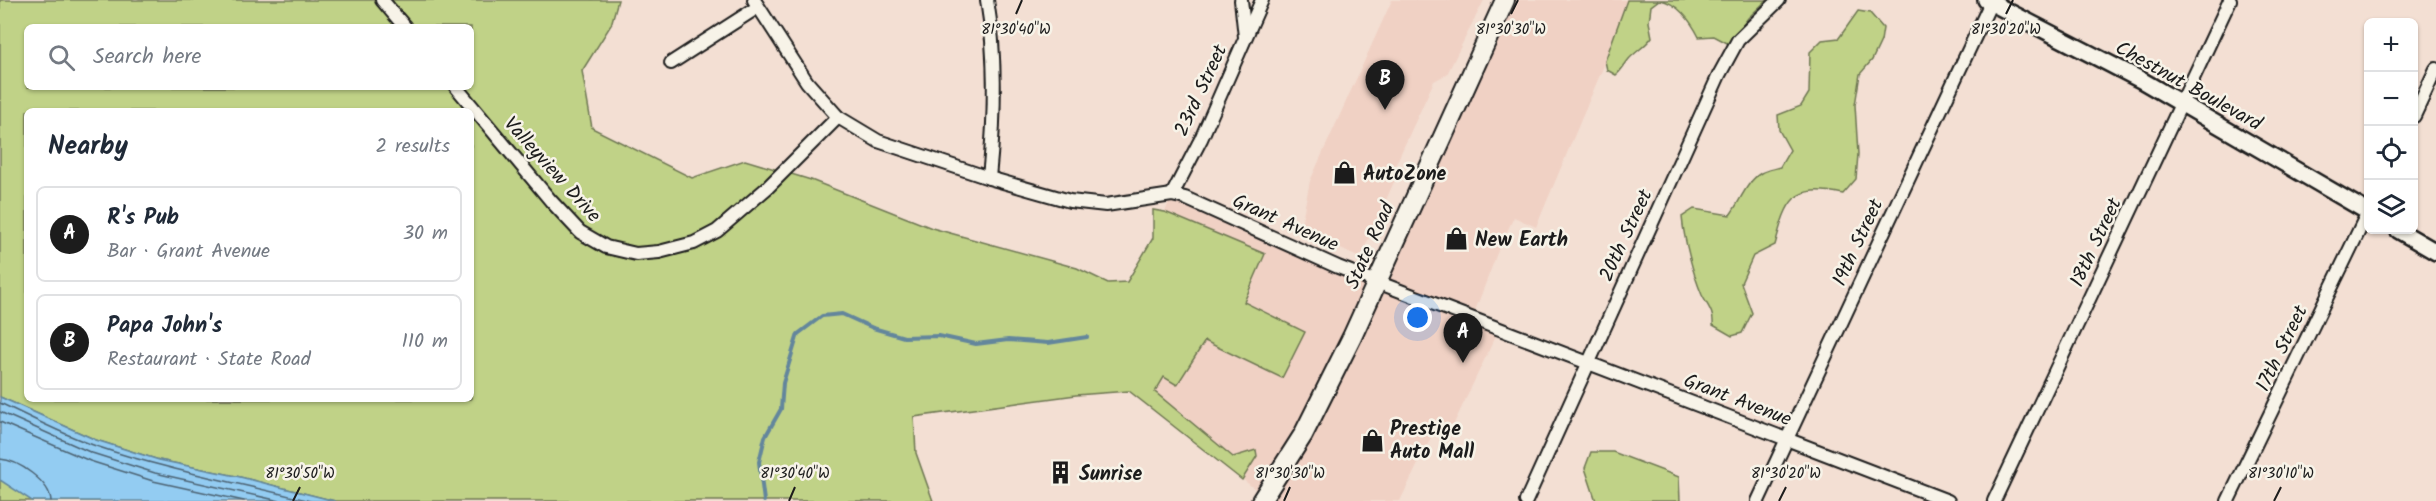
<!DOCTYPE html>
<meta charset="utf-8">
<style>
:root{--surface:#fff;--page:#f2f2f3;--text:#1f2937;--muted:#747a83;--line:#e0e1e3;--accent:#1c1c1c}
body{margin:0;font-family:Kalam,sans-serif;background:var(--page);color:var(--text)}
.controls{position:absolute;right:18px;top:18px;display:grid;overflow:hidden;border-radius:9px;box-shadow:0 2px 4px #0004}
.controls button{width:54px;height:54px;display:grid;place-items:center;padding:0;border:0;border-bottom:2px solid var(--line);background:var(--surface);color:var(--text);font:30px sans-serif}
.you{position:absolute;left:1418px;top:318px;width:21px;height:21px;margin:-15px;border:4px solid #fff;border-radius:50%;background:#1a73e8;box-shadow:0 0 0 9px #1a73e833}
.badge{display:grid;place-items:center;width:39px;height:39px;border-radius:50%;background:var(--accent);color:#fff;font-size:20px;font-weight:700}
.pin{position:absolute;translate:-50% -50px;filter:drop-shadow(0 2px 3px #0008)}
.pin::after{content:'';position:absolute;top:32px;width:21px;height:18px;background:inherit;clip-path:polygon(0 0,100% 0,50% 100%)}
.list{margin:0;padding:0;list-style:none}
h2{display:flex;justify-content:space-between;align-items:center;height:78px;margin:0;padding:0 24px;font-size:26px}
h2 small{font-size:20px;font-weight:400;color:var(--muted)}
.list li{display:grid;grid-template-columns:39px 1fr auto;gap:18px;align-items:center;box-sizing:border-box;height:96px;margin:0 12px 12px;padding:0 12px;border:2px solid var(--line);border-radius:9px}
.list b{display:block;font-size:22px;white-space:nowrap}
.list p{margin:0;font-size:20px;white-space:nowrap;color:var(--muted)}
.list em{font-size:20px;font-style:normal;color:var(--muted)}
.icon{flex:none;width:33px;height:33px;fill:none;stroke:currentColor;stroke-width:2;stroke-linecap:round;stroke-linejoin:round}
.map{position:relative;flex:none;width:2436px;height:501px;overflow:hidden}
.search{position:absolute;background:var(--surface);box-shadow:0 2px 4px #0004;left:24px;top:24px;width:450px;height:66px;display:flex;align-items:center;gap:15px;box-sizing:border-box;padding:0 21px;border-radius:9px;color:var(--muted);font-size:22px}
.panel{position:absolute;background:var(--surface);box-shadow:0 2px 4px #0004;left:24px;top:108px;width:450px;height:294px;border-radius:9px}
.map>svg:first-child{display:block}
.built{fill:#f0d1c4}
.green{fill:#c0d287;stroke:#6e7752;stroke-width:1.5;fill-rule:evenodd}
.water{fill:#93ccf2;stroke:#63869c;stroke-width:1.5}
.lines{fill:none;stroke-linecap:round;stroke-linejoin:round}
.shore{stroke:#4c6272;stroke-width:1.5}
.stream{stroke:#63869c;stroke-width:4}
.minor-casing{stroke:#1c1c1c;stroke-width:16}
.tertiary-casing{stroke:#1c1c1c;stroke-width:20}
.primary-casing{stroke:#1c1c1c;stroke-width:22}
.minor{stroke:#f7f3e8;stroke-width:12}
.tertiary{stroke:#f7f3e8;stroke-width:15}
.primary{stroke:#f7f3e8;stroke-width:18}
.ticks{fill:none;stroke:#1c1c1c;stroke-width:2}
.labels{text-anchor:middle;stroke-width:5;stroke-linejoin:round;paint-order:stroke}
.street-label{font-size:20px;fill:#1c1c1c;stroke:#f7f3e8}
.poi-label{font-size:20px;font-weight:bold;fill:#1c1c1c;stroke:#f7f3e8;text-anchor:start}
.ticks-label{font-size:15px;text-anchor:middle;fill:#1c1c1c;stroke:#f7f3e8;stroke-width:5;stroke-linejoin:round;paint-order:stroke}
</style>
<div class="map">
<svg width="2436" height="501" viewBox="0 0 2436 501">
<rect width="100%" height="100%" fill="#f3dfd3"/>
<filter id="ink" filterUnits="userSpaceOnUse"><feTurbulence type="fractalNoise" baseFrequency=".0167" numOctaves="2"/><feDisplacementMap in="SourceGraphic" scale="12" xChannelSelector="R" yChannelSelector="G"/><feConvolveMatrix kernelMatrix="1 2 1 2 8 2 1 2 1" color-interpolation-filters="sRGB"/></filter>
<g filter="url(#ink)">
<g class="built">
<polygon points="1392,0 1484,0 1447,74 1434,81 1395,166 1394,182 1360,258 1300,230 1310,181"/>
<polygon points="1505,0 1636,0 1602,70 1536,227 1514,217 1499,248 1472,319 1499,329 1450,432 1437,425 1400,501 1261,501 1264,496 1129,391 1176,218 1165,212 1172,195 1377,282"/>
</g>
<g class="green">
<path d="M 0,0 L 618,0 L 611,25 L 582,71 L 592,128 L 692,178 L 745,160 L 811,180 L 932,228 L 1077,268 L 1108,283 L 1127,282 L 1153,238 L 1153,210 L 1165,212 L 1265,254 L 1244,302 L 1305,332 L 1282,378 L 1205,341 L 1177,385 L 1164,377 L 1155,392 L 1233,457 L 1256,450 L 1257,456 L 1242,480 L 1129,391 L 1076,395 L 914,417 L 916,453 L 933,501 L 335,501 L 236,476 L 159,460 L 96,440 L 0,397 ZM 27,27 L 471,27 L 471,87 L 27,87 ZM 27,111 L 471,111 L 471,399 L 27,399 Z"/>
<path d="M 1627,0 L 1767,0 L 1748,18 L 1729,44 L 1714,36 L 1699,37 C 1691,21 1677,2 1659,0 L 1651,6 L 1649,22 L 1652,37 C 1645,47 1636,51 1629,59 C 1624,65 1622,70 1616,75 L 1607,70 L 1605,61 Z"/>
<path d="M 1858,11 L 1870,13 L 1883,28 L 1881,41 L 1872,60 L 1860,74 L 1855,105 L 1858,154 L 1856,179 L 1843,194 C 1792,183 1787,200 1775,245 L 1753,256 L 1741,283 L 1752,313 L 1742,333 L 1732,336 L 1713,325 C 1714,312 1708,307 1702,295 C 1693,274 1684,239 1682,217 L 1694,209 L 1730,215 C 1740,202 1746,182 1761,173 C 1766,170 1774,169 1780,167 L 1790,150 L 1779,130 L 1778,115 L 1801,106 L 1809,93 L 1810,52 L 1822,40 L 1839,38 Z"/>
<polygon points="1591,452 1613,452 1679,477 1680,501 1596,501 1585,468"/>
<polygon points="0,455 99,501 0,501"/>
</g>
<polygon class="water" points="0,397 96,440 159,460 236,476 335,501 32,501 0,480"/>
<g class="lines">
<g class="shore">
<path d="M 0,403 C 32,418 64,435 96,446 C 166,470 239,483 310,501"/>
<polyline points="0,412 92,453 155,473 280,501"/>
<polyline points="0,422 90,461 153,481 244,501"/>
<path d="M 0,459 C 18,460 50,482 51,501"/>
</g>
<polyline class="stream" points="764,501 759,462 765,437 781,409 783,383 798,334 822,316 842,314 873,328 904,337 939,336 976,344 1008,340 1048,343 1087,337"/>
<defs>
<g id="minor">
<polyline points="382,0 405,27"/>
<polyline points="754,0 807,82 838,117 878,141 989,178 1070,201 1106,205 1172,195 1185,198 1338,267 1948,501"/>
<path d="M 987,0 C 997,59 995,119 989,178"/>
<polyline points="1241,0 1245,37"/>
<polyline points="671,63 758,7"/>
<polyline points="456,87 551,201 580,232 606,247 636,254 659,252 694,243 717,231 767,188 838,117"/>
<polyline points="2414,116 2436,69"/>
<polyline points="1172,195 1201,139 1262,0"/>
<polyline points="1526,501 1719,75 1738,40 1779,0"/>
<polyline points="1758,501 1992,0"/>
<polyline points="1994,501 2230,0"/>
<polyline points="2228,501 2368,212"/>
</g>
<g id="tertiary">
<polyline points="1986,0 2141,80 2368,212"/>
<polyline points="2398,230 2436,252"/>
</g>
<polyline id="primary" points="1261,501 1303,435 1352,337 1505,0"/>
</defs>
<use href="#minor" class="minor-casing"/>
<use href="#tertiary" class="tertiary-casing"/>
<use href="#primary" class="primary-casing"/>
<use href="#minor" class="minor"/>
<use href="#tertiary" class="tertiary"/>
<use href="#primary" class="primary"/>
</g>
</g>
<path class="ticks" d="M 1016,14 L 1022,0M 1511,14 L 1518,0M 2006,14 L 2013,0M 293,501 L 300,487M 789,501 L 795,487M 1284,501 L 1290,487M 1779,501 L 1786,487M 2274,501 L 2281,487"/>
<defs>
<symbol id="shop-bare" viewBox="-9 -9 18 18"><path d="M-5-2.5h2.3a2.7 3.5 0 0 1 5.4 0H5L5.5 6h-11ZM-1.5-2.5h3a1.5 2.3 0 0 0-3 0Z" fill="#1c1c1c" stroke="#f7f3e8" stroke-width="2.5" paint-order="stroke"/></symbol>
<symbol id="building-bare" viewBox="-9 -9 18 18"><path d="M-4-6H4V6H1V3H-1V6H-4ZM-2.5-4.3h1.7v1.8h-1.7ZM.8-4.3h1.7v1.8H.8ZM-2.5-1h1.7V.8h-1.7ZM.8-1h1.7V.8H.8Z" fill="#1c1c1c" stroke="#f7f3e8" stroke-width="2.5" paint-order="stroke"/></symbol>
</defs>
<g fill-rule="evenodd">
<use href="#shop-bare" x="1328" y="156" width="33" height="33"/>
<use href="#shop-bare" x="1440" y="222" width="33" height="33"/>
<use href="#shop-bare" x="1356" y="424" width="33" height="33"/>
<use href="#building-bare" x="1044" y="456" width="33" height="33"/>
</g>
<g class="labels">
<g class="street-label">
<text transform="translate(2189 85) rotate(29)" y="7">Chestnut Boulevard</text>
<text transform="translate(1200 90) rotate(-65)" y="7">23rd Street</text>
<text transform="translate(553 169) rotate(48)" y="7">Valleyview Drive</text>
<text transform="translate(1286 222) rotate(24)" y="7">Grant Avenue</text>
<text transform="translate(1625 235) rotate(-65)" y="7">20th Street</text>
<text transform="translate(1857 242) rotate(-65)" y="7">19th Street</text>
<text transform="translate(2095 242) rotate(-65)" y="7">18th Street</text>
<text transform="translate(1369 245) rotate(-66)" y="7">State Road</text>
<text transform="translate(2281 348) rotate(-64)" y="7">17th Street</text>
<text transform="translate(1738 399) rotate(21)" y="7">Grant Avenue</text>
</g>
<g class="poi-label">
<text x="1363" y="180">AutoZone</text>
<text x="1475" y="246">New Earth</text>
<text x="1390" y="435">Prestige<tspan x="1390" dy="23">Auto Mall</tspan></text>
<text x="1079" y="480">Sunrise</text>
</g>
</g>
<g class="ticks-label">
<text x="1016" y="34">81°30'40"W</text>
<text x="1511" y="34">81°30'30"W</text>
<text x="2006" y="34">81°30'20"W</text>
<text x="300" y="478">81°30'50"W</text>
<text x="795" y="478">81°30'40"W</text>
<text x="1290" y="478">81°30'30"W</text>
<text x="1786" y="478">81°30'20"W</text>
<text x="2281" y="478">81°30'10"W</text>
</g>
</svg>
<div class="controls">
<button>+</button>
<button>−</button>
<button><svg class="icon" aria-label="locate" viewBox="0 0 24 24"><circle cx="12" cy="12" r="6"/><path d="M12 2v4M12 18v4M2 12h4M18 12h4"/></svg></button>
<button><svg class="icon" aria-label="layers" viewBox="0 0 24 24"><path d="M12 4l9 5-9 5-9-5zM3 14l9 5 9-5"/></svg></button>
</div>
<div class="you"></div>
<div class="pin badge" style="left:1463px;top:363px">A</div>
<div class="pin badge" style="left:1385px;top:110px">B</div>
<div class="search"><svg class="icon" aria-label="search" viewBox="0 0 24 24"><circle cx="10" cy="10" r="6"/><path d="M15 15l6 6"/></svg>Search here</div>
<section class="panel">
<h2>Nearby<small>2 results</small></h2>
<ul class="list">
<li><span class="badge">A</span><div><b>R's Pub</b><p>Bar · Grant Avenue</p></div><em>30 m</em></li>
<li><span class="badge">B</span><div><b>Papa John's</b><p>Restaurant · State Road</p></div><em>110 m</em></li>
</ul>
</section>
</div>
